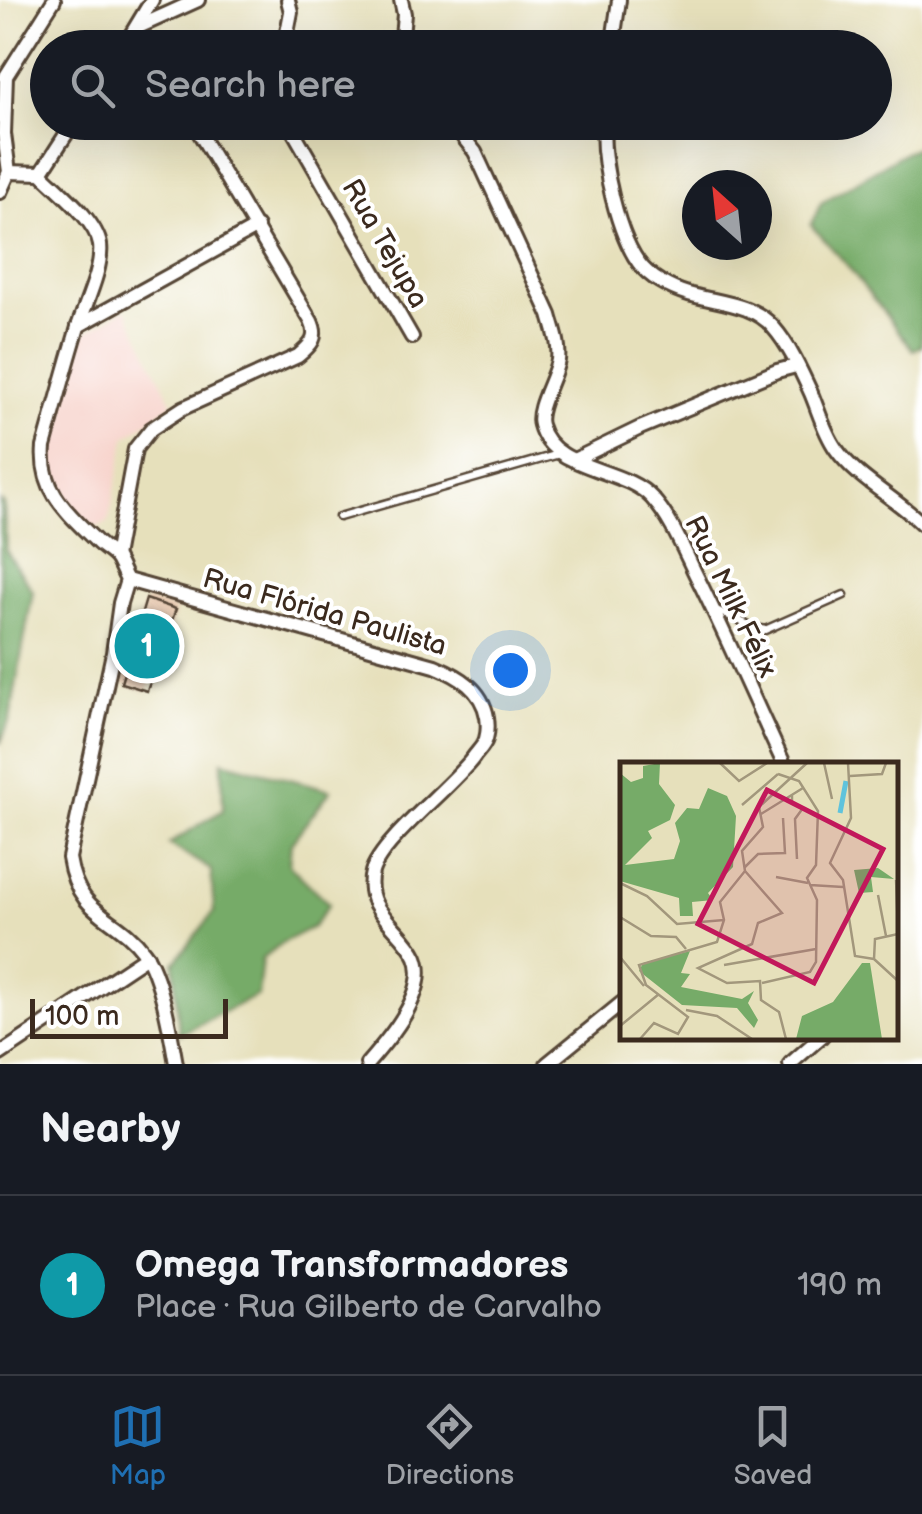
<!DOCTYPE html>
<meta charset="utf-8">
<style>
:root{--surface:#171b24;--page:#20242c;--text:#f1f3f6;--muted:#9ea1a6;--line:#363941;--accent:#1f6fb2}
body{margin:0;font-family:"Balsamiq Sans",sans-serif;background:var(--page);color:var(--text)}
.compass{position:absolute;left:682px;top:170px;width:90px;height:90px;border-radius:50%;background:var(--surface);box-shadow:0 10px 40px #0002;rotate:333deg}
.scale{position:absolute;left:30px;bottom:25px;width:198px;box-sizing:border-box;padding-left:10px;border:5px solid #3b2a1e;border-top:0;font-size:28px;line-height:35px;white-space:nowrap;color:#3b2a1e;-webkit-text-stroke:8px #fff;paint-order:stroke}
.you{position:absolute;left:510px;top:670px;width:35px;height:35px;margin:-25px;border:8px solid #fff;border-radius:50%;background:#1a73e8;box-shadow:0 0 0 15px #1a73e833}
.badge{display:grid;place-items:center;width:65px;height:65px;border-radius:50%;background:var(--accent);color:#fff;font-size:32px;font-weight:700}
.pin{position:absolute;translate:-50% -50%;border:5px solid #fff;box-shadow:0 2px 10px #0006}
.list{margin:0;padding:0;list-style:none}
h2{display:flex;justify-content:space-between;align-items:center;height:130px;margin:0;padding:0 40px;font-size:42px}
h2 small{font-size:32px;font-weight:400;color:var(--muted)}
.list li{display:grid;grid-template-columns:65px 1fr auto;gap:30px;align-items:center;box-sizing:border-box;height:180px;padding:0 40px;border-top:2px solid var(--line)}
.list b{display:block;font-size:38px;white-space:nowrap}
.list p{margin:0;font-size:32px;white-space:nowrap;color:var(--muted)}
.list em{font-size:32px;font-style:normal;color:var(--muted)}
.icon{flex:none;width:55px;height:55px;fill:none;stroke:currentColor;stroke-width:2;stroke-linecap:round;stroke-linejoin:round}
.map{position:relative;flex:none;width:922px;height:1064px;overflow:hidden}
.search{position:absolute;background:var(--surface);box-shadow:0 10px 40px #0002;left:30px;right:30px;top:30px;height:110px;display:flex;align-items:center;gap:25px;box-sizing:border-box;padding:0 35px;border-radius:55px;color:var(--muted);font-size:38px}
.sheet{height:310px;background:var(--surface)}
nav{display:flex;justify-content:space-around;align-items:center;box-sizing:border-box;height:140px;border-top:2px solid var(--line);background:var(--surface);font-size:28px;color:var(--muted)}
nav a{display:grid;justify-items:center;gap:5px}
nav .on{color:var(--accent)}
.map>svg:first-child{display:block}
.built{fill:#f7d1c9}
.forest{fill:#76ab68;stroke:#586a43;stroke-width:2.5}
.building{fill:#dfb897}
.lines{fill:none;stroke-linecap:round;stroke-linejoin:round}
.service-casing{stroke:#554536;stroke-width:11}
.minor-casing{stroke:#554536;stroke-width:18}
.path{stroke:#554536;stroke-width:2.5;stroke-dasharray:8 8;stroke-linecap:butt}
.service{stroke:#fff;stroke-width:6}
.minor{stroke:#fff;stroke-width:12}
.labels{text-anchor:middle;stroke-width:8;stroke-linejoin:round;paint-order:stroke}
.street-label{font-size:28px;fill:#3b2a1e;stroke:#fff}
.inset-river{fill:none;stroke:#5fc3dc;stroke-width:5}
.inset-road{fill:none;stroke:#a2977c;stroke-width:2.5}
.view{fill:#c2185b;fill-opacity:0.15;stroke:#c2185b;stroke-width:5}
.inset-edge{fill:none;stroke:#3b2a1e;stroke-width:5}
</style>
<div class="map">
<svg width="922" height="1064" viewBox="0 0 922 1064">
<rect width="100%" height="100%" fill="#fff"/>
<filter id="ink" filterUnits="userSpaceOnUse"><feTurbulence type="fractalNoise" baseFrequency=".01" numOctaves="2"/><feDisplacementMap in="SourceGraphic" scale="20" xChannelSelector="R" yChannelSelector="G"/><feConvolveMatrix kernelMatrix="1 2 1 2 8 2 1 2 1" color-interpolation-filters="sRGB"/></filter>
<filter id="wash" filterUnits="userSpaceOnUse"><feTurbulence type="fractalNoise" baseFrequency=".0048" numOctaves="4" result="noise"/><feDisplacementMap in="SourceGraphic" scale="40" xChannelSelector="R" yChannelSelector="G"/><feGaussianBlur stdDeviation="2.25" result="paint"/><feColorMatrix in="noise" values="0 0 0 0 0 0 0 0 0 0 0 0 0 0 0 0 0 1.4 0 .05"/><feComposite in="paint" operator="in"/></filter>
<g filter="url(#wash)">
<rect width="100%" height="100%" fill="#e6e0bb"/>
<polygon class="built" points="126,309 173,404 126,437 108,523 93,528 65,503 45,471 77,338"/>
<g class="forest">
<polygon points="922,145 922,346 913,350 847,265 811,225 821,203 907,151"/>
<polygon points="0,501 4,504 6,551 33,591 10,719 0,744"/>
<polygon points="222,761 331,790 291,843 289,865 329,904 313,927 283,942 262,959 258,995 179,1034 174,963 214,912 211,870 169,844 223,810"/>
</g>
<g id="blocks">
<polygon class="building" points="146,599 176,609 147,691 121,683"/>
</g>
</g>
<g filter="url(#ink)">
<use href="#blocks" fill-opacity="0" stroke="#554536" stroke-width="2.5"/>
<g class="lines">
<defs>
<g id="service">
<polyline points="339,517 559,454"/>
<polyline points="714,609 753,627 765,630 844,595"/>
</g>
<g id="minor">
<path d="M 54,0 L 6,76 L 4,134 L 9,172 L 41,173 C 59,191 96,220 100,245 C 103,268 85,304 78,327 C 66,367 55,407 44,447 C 40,491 68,513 97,542 C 103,548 111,552 116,558 C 120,564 123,573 127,580 L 120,603 L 113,653 L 69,858 C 78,917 116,914 144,952 C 161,975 171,1035 176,1064"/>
<polyline points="136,28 198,0"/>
<polyline points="123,48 152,0"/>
<polyline points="284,48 291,12 288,0"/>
<polyline points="401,48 404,14 401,0"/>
<polyline points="612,48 619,0"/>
<polyline points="288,122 412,337"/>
<path d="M 451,122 L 475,152 L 550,315 C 554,330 560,344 558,360 C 555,378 535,409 540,425 C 552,471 624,467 652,498 C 672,520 684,551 697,577 C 728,639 755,702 784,764"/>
<path d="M 604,122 C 600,159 618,240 643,268 C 656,282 678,292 696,296 C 723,303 754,305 773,327 C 789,345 801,371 811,393 C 819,412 824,432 836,449 C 858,480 895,497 922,524"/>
<polyline points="41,173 74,122"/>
<polyline points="0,192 9,172"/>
<polyline points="78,326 257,227"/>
<polyline points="574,460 640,428 777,371 796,366"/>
<path d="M 115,557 L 135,449 L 151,429 L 183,408 L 298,356 C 311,345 319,338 311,321 L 194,124"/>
<path d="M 127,580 L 435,666 C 459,676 482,689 487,717 C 488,724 488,732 486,739 C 484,746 477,752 473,758 C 450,788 380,842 372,872 C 362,911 403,928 416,957 C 430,992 388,1040 367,1064"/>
<polyline points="0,1054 147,956"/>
<polyline points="547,1064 622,1003"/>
<polyline points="790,1064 822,1036"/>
</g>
</defs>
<use href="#service" class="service-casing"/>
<use href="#minor" class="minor-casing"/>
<polyline class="path" points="155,33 163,48"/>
<use href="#service" class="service"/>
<use href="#minor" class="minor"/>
</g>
</g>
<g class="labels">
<g class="street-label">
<text transform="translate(386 243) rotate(60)" y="10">Rua Tejupa</text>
<text transform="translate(732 596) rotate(64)" y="10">Rua Milk Félix</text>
<text transform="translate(325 611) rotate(16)" y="10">Rua Flórida Paulista</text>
</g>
</g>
<g transform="translate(620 762)">
<rect width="278" height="278" fill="#e6e0bb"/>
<path d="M 40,1 L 39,22 L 55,43 L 50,58 L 28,69 L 32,76 L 5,103 L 54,97 L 60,79 L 55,61 L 67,46 L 79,47 L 88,26 L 107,34 L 116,54 L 113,105 L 88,131 L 93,138 L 72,140 L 73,154 L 60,154 L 59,136 L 0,119 L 0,11 L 11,20 L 23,16 L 23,4 ZM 258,106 L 274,117 L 251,115 L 253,130 L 239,131 L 234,108 ZM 70,189 L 61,211 L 70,212 L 61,225 L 122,237 L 134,229 L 128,241 L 138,258 L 134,266 L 117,246 L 62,243 L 19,209 L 23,201 ZM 242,201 L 250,201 L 262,277 L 176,277 L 182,254 L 213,240 Z" fill="#76ab68"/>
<path class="inset-river" d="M 220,51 L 226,19"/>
<path class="inset-road" d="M 100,1 L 119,19 L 147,1M 204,1 L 212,37M 228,1 L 231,56 L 210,101 L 223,118 L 235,194 L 254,197 L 255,177 L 278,172M 230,14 L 262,12 L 266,1M 172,33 L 172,41 L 183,46 L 175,57 L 177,97M 122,43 L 158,12M 141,52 L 183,26M 125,105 L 138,92 L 165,91 L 163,56M 125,109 L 162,151 L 138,161 L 132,182 L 78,206 L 107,221 L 140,219 L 141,238 L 159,250 L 166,277M 156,115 L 188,121M 276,118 L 278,169M 0,121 L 27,134 L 57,162 L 104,158M 190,123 L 223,125M 258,133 L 266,174M 0,155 L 31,174 L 56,175 L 66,187M 0,195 L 24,224M 254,197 L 278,219M 104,203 L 196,187M 142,221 L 190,210 L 196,200 L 197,138 L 187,116 L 196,103 L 198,49 L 179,19 L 158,12M 66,248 L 97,254 L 132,277M 0,264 L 39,232M 20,277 L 34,261 L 58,272 L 68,255 L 26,223 L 19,203 L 97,180 L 104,158 L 100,140 L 125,109 L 122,89 L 143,65 L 139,45 L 187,1"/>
<path class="view" d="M 147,28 L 263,87 L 194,221 L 78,162 Z"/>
<rect width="278" height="278" class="inset-edge"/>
</g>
</svg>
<svg class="compass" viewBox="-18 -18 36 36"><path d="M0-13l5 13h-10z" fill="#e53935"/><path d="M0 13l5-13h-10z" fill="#9ea1a6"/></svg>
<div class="scale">100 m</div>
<div class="you"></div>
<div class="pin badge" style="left:147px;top:646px;background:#0f9aa8">1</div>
<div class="search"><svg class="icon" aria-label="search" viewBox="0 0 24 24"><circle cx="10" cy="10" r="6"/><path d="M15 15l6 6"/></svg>Search here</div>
</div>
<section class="sheet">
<h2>Nearby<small></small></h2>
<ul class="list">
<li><span class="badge" style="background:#0f9aa8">1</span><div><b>Omega Transformadores</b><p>Place · Rua Gilberto de Carvalho</p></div><em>190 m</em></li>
</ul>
</section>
<nav>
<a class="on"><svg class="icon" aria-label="map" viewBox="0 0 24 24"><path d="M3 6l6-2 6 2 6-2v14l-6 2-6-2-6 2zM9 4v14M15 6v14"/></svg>Map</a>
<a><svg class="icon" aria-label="directions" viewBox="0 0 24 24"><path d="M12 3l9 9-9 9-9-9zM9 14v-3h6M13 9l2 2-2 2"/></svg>Directions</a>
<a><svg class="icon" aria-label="saved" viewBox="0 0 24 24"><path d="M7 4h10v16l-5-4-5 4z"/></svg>Saved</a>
</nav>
